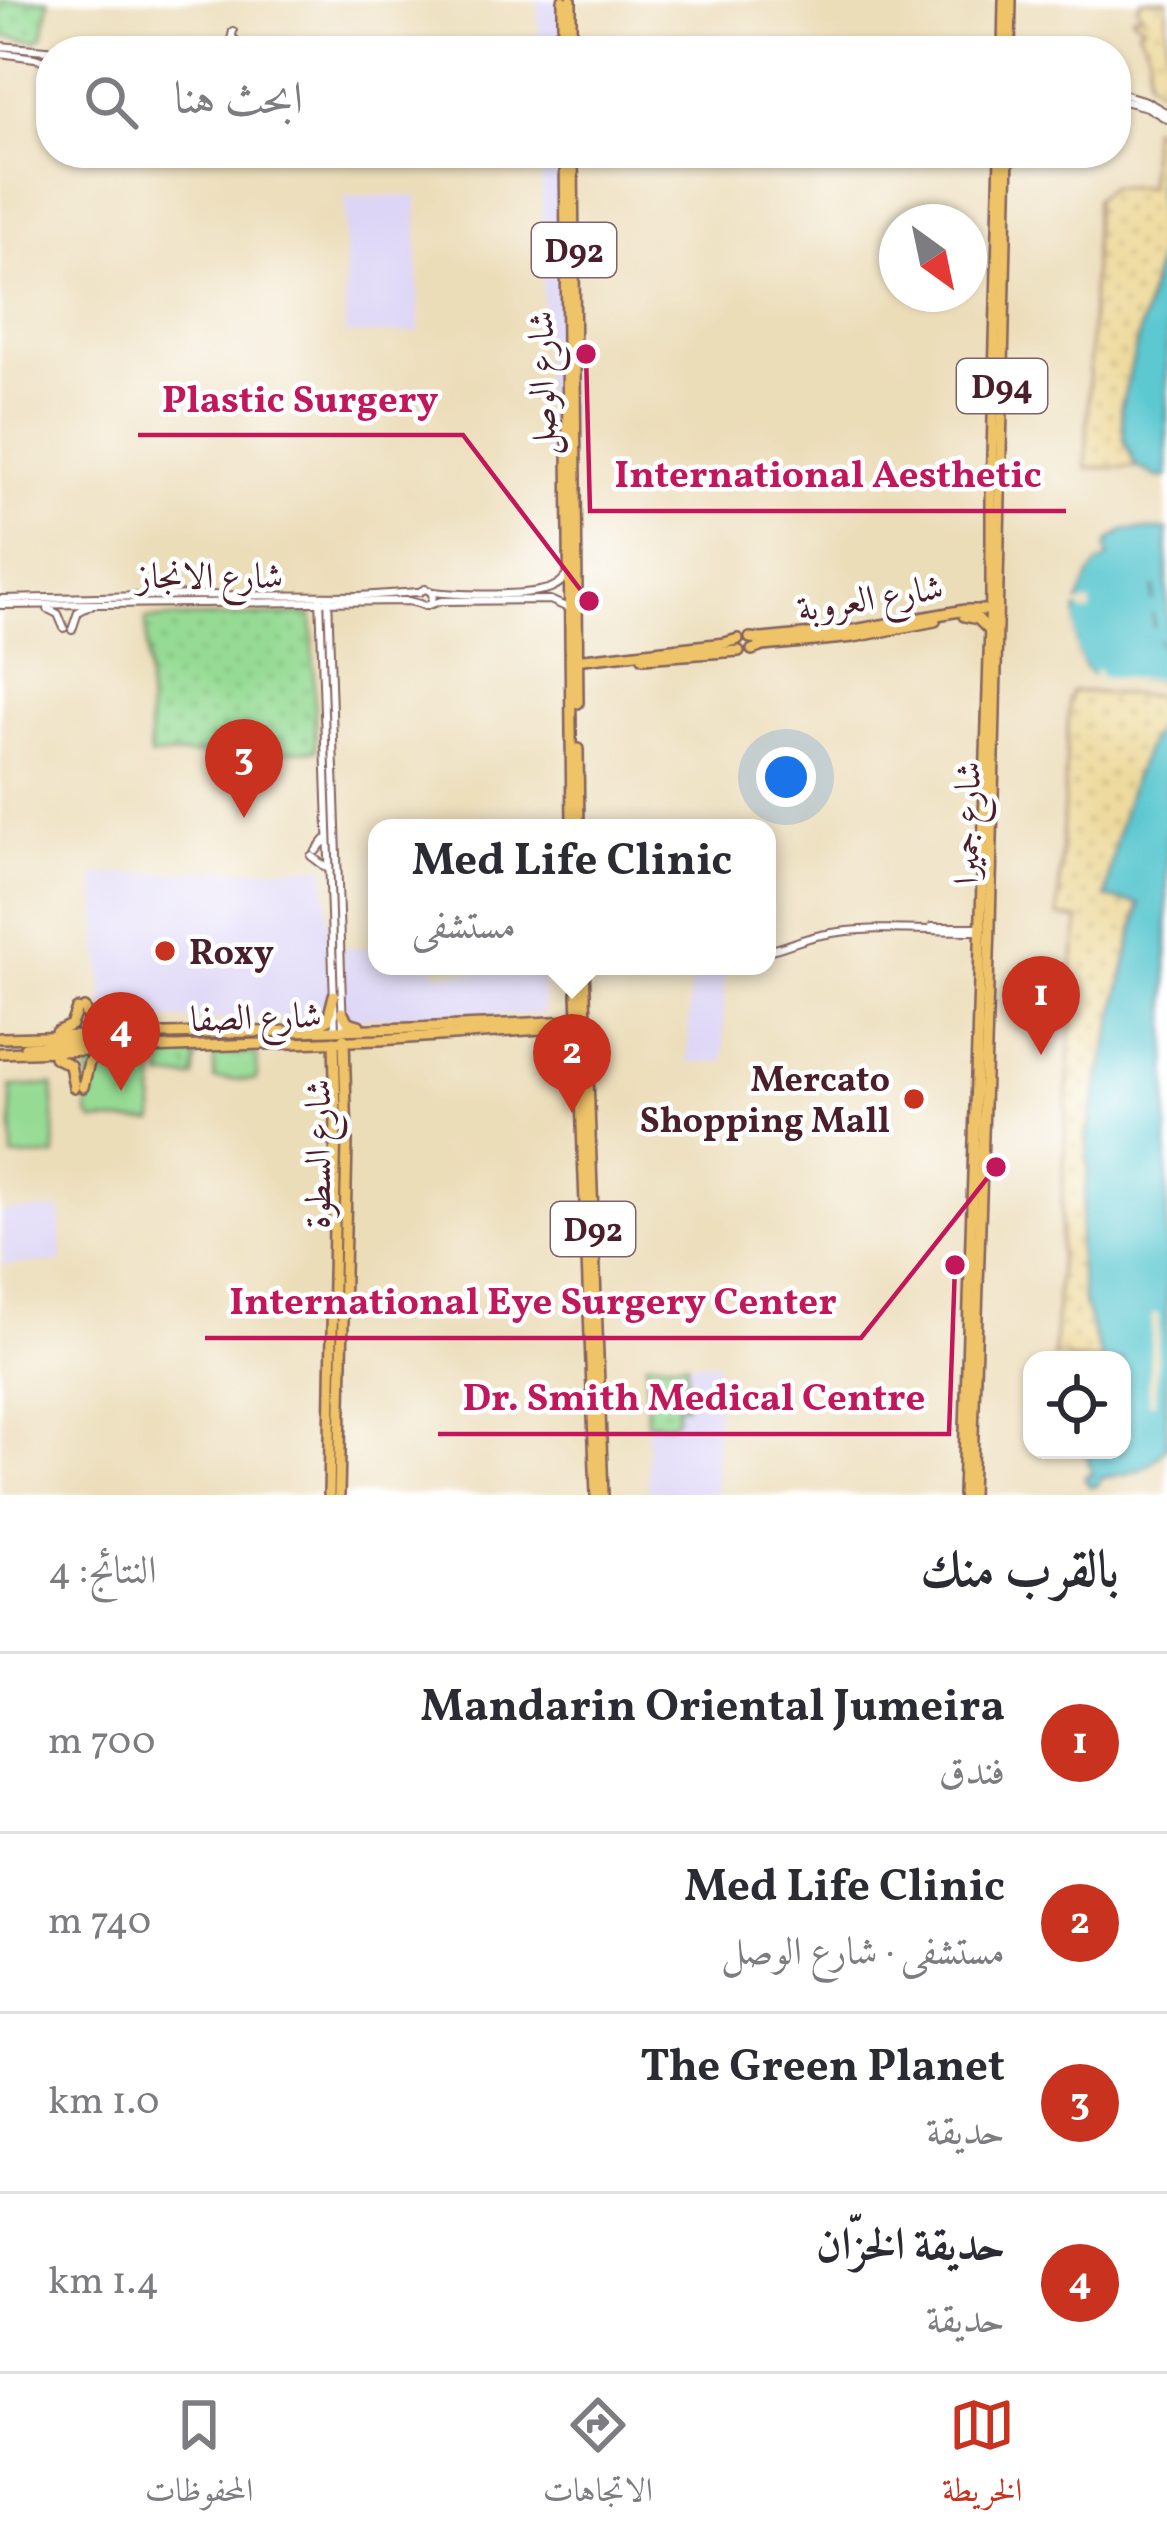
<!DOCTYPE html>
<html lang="ar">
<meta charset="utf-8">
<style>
:root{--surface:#fff;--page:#f2f2f3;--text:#2b2b33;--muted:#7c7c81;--line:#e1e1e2;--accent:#c8321e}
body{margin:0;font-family:Vollkorn,Amiri,serif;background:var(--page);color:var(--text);direction:rtl}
.controls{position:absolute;right:36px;bottom:36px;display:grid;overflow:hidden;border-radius:24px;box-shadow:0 3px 9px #0004}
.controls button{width:108px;height:108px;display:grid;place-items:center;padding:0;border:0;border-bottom:3px solid var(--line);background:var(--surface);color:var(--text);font:60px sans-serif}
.compass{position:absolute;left:879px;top:204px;width:108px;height:108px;border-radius:50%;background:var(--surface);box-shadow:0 3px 9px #0004;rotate:147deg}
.you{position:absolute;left:786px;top:777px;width:42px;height:42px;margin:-30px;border:9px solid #fff;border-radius:50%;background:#1a73e8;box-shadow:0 0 0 18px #1a73e833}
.badge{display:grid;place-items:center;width:78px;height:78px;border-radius:50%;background:var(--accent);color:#fff;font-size:39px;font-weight:700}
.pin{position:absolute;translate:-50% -99px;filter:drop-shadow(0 3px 6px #0008)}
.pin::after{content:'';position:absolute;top:63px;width:42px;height:36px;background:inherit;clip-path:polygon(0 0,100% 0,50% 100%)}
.popup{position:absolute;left:368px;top:819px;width:408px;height:156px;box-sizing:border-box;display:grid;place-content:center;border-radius:24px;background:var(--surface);filter:drop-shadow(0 3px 9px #0005);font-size:39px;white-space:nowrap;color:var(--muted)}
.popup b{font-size:45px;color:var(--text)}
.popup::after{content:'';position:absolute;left:50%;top:100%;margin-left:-24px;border:24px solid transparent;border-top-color:var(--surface)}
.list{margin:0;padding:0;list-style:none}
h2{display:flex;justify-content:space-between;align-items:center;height:156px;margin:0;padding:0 48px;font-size:51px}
h2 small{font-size:39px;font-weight:400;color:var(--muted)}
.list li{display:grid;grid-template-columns:78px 1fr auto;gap:36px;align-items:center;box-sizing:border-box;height:180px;padding:0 48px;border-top:3px solid var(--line)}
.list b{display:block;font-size:45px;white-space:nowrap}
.list p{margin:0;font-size:39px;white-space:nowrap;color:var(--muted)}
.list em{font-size:39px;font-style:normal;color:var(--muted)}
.icon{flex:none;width:66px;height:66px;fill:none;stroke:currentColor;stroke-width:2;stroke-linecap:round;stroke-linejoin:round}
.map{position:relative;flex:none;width:1167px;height:1495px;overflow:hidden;direction:ltr}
.search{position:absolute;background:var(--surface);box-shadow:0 3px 9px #0004;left:36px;right:36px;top:36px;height:132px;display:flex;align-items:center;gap:30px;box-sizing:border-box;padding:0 42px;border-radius:48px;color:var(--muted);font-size:45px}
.sheet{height:876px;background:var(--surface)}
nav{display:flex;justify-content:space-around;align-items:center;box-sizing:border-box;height:168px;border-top:3px solid var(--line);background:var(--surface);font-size:33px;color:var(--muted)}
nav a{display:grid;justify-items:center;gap:6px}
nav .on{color:var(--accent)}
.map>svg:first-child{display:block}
.built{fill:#ddd5f6}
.grass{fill:url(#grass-dots);stroke:#707d60;stroke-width:3}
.sand{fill:url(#sand-dots);stroke:#9c7c64;stroke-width:3}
.park{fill:url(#park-tufts);stroke:#707d60;stroke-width:3}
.pitch{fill:#96db94;stroke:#707d60;stroke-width:3}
.water{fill:#5bc8d0;stroke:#52747e;stroke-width:3}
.pier{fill:#ecddb9}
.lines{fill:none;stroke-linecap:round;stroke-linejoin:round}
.ferry{stroke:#505a65;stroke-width:3;stroke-dasharray:15 12;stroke-linecap:butt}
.minor-casing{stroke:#83625d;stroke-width:10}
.major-casing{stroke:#83625d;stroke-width:14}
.minor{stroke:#fff;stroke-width:6}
.major{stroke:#efc469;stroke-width:9}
.poi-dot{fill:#c8321e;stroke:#fff;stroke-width:4.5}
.labels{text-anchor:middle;stroke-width:9;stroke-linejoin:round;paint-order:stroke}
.shield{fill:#fff;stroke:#80626b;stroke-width:3}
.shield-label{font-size:33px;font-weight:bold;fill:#4a1f2b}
.street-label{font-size:36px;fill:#4a1f2b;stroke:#fff}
.poi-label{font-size:36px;font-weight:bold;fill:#4a1f2b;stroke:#fff;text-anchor:start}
.leader{fill:none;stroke:#c2185b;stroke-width:4.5}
.callout-dot{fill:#c2185b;stroke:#fff;stroke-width:4.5}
.callout-label{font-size:39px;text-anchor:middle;font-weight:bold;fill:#c2185b;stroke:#fff;stroke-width:9;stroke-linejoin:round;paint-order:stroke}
</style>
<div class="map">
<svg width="1167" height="1495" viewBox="0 0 1167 1495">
<defs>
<pattern id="grass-dots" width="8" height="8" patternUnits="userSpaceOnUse" patternTransform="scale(3)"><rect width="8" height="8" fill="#96db94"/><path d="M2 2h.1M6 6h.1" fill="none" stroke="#83bc80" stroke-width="1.8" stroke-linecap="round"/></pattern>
<pattern id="sand-dots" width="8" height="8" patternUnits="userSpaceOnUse" patternTransform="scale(3)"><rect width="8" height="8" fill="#eeda9e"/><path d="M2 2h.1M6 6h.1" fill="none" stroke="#cebb88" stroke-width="1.8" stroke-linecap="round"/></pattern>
<pattern id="park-tufts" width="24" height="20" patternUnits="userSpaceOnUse" patternTransform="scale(3)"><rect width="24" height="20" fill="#96db94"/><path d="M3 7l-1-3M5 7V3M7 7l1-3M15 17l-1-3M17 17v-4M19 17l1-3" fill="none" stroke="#83bc80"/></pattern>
</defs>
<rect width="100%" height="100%" fill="#fff"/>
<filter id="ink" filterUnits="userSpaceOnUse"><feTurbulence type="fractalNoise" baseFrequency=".00833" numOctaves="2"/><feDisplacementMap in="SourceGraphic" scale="24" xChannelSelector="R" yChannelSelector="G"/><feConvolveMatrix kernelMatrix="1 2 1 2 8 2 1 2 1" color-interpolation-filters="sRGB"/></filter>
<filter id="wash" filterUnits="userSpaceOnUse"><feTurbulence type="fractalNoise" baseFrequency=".004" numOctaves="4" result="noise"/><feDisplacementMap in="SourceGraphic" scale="48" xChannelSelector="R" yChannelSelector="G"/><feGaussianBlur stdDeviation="2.7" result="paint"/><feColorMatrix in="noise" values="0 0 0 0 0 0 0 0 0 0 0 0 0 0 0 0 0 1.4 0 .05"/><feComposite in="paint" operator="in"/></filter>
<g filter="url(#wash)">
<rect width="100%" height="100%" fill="#ecddb9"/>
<g class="built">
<polygon points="538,0 562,0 561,51 539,51"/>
<polygon points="541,153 566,153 569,455 545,456"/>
<polygon points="417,196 419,332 345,335 345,197"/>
<polygon points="325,866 330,948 377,948 377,966 435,966 436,974 541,970 543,1014 419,1017 105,1020 94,875"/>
<polygon points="690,966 724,966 724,1062 688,1062"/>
<polygon points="60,1209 62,1262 3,1265 1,1212"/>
<polygon points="646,1362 718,1362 716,1495 648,1492"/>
</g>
<g class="grass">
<polygon points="0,0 49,0 43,36 36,41 0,36"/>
<polygon points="312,614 316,750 150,756 146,619"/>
<polygon points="646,1362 687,1362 686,1405 677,1405 677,1418 673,1423 647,1423"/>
</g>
<g class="sand">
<polygon points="1141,0 1167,0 1167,90 1157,87 1148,79 1149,52 1138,29 1144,26 1133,18 1134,15 1142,14 1137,7"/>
<polygon points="1151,128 1161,131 1158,165 1159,255 1121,407 1124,439 1136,467 1086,468 1095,199 1109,187 1148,187"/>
<path d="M 1072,691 L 1167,697 C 1167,719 1150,737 1143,758 C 1127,804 1112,849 1106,897 L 1150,905 L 1139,905 L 1087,1135 L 1088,1170 L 1083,1300 L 1102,1360 L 1069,1360 L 1068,1357 L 1054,1356 L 1071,1022 L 1065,1020 C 1066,986 1076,953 1079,920 L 1058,916 L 1069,701 Z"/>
</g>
<g class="park">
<polygon points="214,1054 257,1054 257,1077 255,1080 214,1079"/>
<polygon points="155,1055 154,1122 93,1121 88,1115 88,1067 99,1057"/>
<polygon points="197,1056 194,1078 163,1078 163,1057"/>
</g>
<polygon class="pitch" points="53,1085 55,1156 13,1157 11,1087"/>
<g class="water">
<path d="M 1167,130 L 1167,477 C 1155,480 1147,469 1136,467 L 1124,439 L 1121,407 L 1159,255 L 1158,165 L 1161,131 Z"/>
<path d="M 1125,530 L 1167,530 L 1167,684 L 1095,679 C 1060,648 1074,593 1099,561 L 1102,562 L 1109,557 L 1106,549 L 1110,540 Z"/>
<path d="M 1167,712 L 1167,1446 C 1149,1472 1130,1474 1101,1478 L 1097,1486 L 1091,1487 L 1085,1480 L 1086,1475 L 1092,1475 L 1086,1450 L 1122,1450 L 1122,1360 L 1102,1360 L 1083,1300 L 1078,1249 L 1088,1170 L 1087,1135 L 1140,904 L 1106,898 C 1113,840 1133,759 1167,712 Z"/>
</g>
<g class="pier">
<polygon points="1099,557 1103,561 1099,561 1088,576 1076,604 1091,602 1091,612 1081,612 1080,608 1076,608 1075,611 1075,642 1083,667 1091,676 1096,675 1093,670 1100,670 1101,677 1163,679 1166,674 1166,681 1128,681 1166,683 1167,690 1163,686 1094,683 1082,667 1073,643 1072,605 1087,572"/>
<polygon points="1156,1313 1159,1316 1155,1402 1152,1404 1148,1402 1152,1315"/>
</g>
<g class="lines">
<path class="ferry" d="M 1154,586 C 1151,617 1150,629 1167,656"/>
</g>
</g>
<g filter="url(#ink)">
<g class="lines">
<defs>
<g id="minor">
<polyline points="234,39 245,51"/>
<polyline points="0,46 57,51"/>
<polyline points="223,51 230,44 233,31"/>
<polyline points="306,51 407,50 420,47 436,49 566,48"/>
<polyline points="0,53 35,58 51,63"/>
<polyline points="1116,92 1146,101 1167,113"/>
<polyline points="1116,99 1147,107 1167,119"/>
<polyline points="419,592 425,589 430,591 433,596 431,603"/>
<path d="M 433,592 C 457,595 532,597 553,587 C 561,583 562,581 568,574"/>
<polyline points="320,596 335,1030"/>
<polyline points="328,596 343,1029"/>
<polyline points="0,599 197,595 359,596 419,592"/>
<polyline points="420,604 425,606 441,601 550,600 568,608"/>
<polyline points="0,605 408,601 420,604"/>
<polyline points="48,609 58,614 64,628"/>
<polyline points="72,630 78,612 91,605"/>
<polyline points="316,851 325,840"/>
<polyline points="311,856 327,868"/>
<polyline points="932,927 979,927"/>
<path d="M 767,951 C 786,947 803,938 821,935 C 876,924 928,932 982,931"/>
</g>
<g id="major">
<polyline points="563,0 563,51"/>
<polyline points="549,48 557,41 560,32"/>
<polyline points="571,51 571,0"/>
<polyline points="1003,51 1004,0"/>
<polyline points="1010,51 1011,0"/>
<polyline points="565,153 572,828"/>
<polyline points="573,153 578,703"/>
<polyline points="964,616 978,619 990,631"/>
<polyline points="750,638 762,639 854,630 965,610 994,610"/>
<polyline points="752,650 763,646 854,637 935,621"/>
<polyline points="643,658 739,651"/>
<polyline points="575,660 725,643 738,639"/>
<polyline points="578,749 579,828"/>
<polyline points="576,966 596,1495"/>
<polyline points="584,966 603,1495"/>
<path d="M 84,1008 C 88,1023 94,1030 110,1029"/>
<polyline points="342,1012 348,1022 359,1025"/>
<polyline points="314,1028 328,1019 334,995"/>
<polyline points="56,1032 71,1025 77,1009"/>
<polyline points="0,1038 413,1028 574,1021"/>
<polyline points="25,1047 110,1041"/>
<polyline points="0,1053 379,1040 586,1026"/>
<polyline points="54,1057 70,1065 74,1087"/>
<polyline points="83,1087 89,1062 100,1050"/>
<polyline points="329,1495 336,1117 334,1041"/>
<polyline points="339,1495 347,1141 344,1039"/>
<polyline points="963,1495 991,593 991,493 1000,153"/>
<polyline points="971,1495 990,926 1008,153"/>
</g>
</defs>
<use href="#minor" class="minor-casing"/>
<use href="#major" class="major-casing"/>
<use href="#minor" class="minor"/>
<use href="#major" class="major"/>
</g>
</g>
<g class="poi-dot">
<circle cx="165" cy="951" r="12"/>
<circle cx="914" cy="1099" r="12"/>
</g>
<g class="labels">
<g class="shield">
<rect x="532" y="223" width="84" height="54" rx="9"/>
<rect x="957" y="359" width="90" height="54" rx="9"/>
<rect x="551" y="1202" width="84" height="54" rx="9"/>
</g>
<g class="shield-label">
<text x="574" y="262">D92</text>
<text x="1002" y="398">D94</text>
<text x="593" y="1241">D92</text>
</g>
<g class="street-label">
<text transform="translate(541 383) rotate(-91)" y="13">شارع الوصل</text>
<text x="210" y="588">شارع الانجاز</text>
<text transform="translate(870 597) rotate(-9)" y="13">شارع العروبة</text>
<text transform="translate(966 823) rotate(-89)" y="13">شارع جميرا</text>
<text transform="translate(256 1016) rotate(-2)" y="13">شارع الصفا</text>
<text transform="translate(317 1154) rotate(-90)" y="13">شارع السطوة</text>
</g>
<g class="poi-label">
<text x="189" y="964">Roxy</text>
<text x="890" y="1091" text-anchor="end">Mercato<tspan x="890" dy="41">Shopping Mall</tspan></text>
</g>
</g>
<path class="leader" d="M589 601L463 435H138M586 354L590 511H1066M996 1167L861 1338H205M955 1265L949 1434H438"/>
<g class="callout-dot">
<circle cx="589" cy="601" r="12"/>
<circle cx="586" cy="354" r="12"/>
<circle cx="996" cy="1167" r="12"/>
<circle cx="955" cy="1265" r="12"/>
</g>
<g class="callout-label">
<text x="300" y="412">Plastic Surgery</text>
<text x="828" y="487">International Aesthetic</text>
<text x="533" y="1314">International Eye Surgery Center</text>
<text x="694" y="1410">Dr. Smith Medical Centre</text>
</g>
</svg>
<div class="controls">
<button><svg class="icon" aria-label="locate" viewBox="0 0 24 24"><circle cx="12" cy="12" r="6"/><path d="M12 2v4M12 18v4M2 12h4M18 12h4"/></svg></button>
</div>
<svg class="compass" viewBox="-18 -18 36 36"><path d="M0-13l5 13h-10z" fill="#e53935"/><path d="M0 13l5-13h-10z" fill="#7c7c81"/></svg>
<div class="you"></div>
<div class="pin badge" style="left:1041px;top:1055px">1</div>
<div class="pin badge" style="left:572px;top:1113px">2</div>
<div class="popup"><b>Med Life Clinic</b>مستشفى</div>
<div class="pin badge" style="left:244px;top:818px">3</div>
<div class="pin badge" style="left:121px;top:1091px">4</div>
<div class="search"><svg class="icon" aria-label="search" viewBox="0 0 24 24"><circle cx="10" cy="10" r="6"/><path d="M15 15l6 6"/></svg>ابحث هنا</div>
</div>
<section class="sheet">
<h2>بالقرب منك<small>النتائج: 4</small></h2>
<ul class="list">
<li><span class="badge">1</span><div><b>Mandarin Oriental Jumeira</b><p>فندق</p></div><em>700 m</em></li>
<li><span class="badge">2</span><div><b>Med Life Clinic</b><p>مستشفى · شارع الوصل</p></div><em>740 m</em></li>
<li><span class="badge">3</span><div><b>The Green Planet</b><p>حديقة</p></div><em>1.0 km</em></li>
<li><span class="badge">4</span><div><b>حديقة الخزّان</b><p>حديقة</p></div><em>1.4 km</em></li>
</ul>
</section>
<nav>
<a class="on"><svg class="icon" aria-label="map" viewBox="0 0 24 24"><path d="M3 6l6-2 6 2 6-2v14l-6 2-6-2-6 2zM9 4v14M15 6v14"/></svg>الخريطة</a>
<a><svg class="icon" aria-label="directions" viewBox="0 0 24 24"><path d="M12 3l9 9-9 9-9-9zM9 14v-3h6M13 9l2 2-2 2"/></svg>الاتجاهات</a>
<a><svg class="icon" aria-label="saved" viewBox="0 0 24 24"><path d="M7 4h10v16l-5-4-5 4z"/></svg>المحفوظات</a>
</nav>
